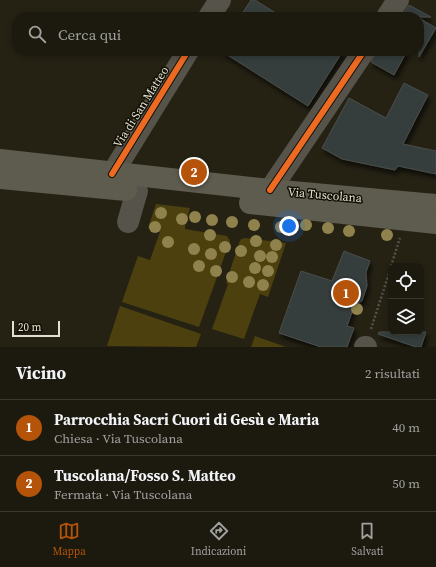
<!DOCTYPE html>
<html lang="it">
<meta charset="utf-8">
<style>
:root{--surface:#1c1a0f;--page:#252318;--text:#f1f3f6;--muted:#a0a19e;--line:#3a382f;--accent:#b45309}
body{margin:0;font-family:"Source Serif 4",serif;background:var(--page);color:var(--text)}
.controls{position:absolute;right:12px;bottom:12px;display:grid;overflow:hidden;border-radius:8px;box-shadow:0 2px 6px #0003}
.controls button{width:36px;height:36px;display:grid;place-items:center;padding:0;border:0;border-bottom:1px solid var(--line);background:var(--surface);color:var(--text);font:20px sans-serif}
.scale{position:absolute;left:12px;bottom:10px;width:48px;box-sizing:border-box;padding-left:4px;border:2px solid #e3dfd1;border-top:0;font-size:11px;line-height:14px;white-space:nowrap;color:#e3dfd1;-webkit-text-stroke:3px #120f05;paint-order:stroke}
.you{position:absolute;left:289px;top:226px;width:14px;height:14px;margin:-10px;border:3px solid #fff;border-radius:50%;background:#1a73e8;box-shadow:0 0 0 6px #1a73e833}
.badge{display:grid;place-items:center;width:26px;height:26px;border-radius:50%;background:var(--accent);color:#fff;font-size:13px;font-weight:700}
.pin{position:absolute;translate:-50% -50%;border:2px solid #fff;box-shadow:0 1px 4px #0006}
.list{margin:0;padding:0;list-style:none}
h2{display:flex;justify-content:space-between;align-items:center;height:52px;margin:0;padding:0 16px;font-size:17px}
h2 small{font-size:13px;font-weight:400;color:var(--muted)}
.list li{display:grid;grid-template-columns:26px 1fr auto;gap:12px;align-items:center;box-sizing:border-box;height:56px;padding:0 16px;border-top:1px solid var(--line)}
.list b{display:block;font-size:15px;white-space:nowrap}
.list p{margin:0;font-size:13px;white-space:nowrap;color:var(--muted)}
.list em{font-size:13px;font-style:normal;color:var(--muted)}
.icon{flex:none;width:22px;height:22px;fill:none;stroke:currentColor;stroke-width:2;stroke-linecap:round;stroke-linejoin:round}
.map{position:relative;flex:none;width:436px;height:347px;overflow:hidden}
.search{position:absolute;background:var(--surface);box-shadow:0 2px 6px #0003;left:12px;right:12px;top:12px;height:44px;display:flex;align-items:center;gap:10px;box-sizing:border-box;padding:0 14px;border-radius:16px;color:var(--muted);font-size:15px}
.sheet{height:164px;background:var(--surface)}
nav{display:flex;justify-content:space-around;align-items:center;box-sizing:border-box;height:56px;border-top:1px solid var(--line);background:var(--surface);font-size:11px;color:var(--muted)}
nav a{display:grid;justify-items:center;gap:2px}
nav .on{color:var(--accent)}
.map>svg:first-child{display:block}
.green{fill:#4c410e}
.building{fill:#363e3c;stroke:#4a4d4a;filter:url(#shadow)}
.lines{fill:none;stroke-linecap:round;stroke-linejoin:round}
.path{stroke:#55524a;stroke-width:2.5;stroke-dasharray:2 2;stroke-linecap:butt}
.minor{stroke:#55534a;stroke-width:22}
.major{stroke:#5e5b4f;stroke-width:22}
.cycleway-casing{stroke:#120f05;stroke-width:8}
.cycleway{stroke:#ed6a23;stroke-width:6}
.tree{fill:#8f824c}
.labels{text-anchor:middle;stroke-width:3;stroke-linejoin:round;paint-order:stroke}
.street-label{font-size:12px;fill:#e3dfd1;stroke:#120f05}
</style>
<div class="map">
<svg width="436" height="347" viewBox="0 0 436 347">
<defs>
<filter id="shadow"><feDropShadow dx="2.5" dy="4.5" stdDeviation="2" flood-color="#0009"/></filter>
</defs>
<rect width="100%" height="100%" fill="#252214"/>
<g class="green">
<polygon points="156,204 190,208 185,226 185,229 227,236 230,241 199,327 122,302 138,256 150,260 160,232 148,228"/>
<polygon points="245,238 286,243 268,297 260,294 244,339 212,329 228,284 226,283 239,243 241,239"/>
<polygon points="120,306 201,334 196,347 107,346"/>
<polygon points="255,336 286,347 251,347"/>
</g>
<g class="building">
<polygon points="251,0 255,0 282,17 240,17"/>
<polygon points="409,5 431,17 402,17"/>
<polygon points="419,18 436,28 419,57"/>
<polygon points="221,51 343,51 308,106"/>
<polygon points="376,51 407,51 394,75 371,62"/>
<polygon points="404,83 428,95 403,144 436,151 436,174 398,166 395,170 342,159 322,148 349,98 386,118"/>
<polygon points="344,251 370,261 366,272 367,286 362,301 355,304 347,326 354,328 347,347 321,347 279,333 301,271 332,281"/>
<polygon points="379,332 426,332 421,347 416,347 378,334"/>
</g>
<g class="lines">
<g class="path">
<polyline points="391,266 400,238"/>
<polyline points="371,329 391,267"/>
</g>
<g class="minor">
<polyline points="209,17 220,0"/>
<polyline points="387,17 398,0"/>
<polyline points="112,174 188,51"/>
<polyline points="270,190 364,51"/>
<polyline points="128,222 137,191"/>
<polyline points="365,347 366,347"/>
</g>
<g class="major">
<polyline points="0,160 270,190 436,205"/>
<polyline points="0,178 126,190"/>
<polyline points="250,203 436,223"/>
</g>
<defs>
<g id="cycleway">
<polyline points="112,174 188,51"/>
<polyline points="270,190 364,51"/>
</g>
</defs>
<use href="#cycleway" class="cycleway-casing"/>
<use href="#cycleway" class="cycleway"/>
</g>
<g class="tree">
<circle cx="161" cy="213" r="6"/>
<circle cx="195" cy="217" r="6"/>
<circle cx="182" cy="219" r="6"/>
<circle cx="212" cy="220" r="6"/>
<circle cx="232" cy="222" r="6"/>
<circle cx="254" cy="225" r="6"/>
<circle cx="306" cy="225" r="6"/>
<circle cx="155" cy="227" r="6"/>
<circle cx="281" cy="227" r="6"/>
<circle cx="328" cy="228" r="6"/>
<circle cx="349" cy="231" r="6"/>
<circle cx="210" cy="235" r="6"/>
<circle cx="387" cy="235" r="6"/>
<circle cx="256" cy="241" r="6"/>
<circle cx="168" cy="242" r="6"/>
<circle cx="276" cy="245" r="6"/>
<circle cx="225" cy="247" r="6"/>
<circle cx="194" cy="249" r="6"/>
<circle cx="241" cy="251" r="6"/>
<circle cx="211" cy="254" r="6"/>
<circle cx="260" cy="256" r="6"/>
<circle cx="272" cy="257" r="6"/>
<circle cx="199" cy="266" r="6"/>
<circle cx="255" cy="268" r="6"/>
<circle cx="216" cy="271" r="6"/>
<circle cx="268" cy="271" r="6"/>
<circle cx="232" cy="277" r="6"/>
<circle cx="249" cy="282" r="6"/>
<circle cx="263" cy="285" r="6"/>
<circle cx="357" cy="309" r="6"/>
</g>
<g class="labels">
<g class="street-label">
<text transform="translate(141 107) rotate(-58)" y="4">Via di San Matteo</text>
<text transform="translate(325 195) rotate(5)" y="4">Via Tuscolana</text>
</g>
</g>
</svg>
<div class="controls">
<button><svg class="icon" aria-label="locate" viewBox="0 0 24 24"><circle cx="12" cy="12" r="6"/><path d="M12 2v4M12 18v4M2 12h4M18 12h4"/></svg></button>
<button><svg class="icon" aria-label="layers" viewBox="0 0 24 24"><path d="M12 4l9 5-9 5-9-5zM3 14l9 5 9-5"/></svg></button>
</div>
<div class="scale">20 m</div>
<div class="you"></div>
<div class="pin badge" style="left:346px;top:293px">1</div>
<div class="pin badge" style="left:194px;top:172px">2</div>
<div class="search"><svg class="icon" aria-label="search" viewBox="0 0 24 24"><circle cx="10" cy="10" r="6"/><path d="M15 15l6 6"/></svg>Cerca qui</div>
</div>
<section class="sheet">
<h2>Vicino<small>2 risultati</small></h2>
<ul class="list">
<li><span class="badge">1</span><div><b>Parrocchia Sacri Cuori di Gesù e Maria</b><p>Chiesa · Via Tuscolana</p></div><em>40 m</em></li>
<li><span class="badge">2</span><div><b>Tuscolana/Fosso S. Matteo</b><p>Fermata · Via Tuscolana</p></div><em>50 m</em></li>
</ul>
</section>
<nav>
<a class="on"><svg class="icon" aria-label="map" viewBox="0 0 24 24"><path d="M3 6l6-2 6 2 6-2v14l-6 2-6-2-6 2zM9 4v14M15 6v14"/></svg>Mappa</a>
<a><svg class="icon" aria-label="directions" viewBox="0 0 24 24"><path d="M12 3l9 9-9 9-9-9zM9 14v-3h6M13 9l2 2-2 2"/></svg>Indicazioni</a>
<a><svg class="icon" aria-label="saved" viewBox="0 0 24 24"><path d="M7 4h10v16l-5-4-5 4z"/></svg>Salvati</a>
</nav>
